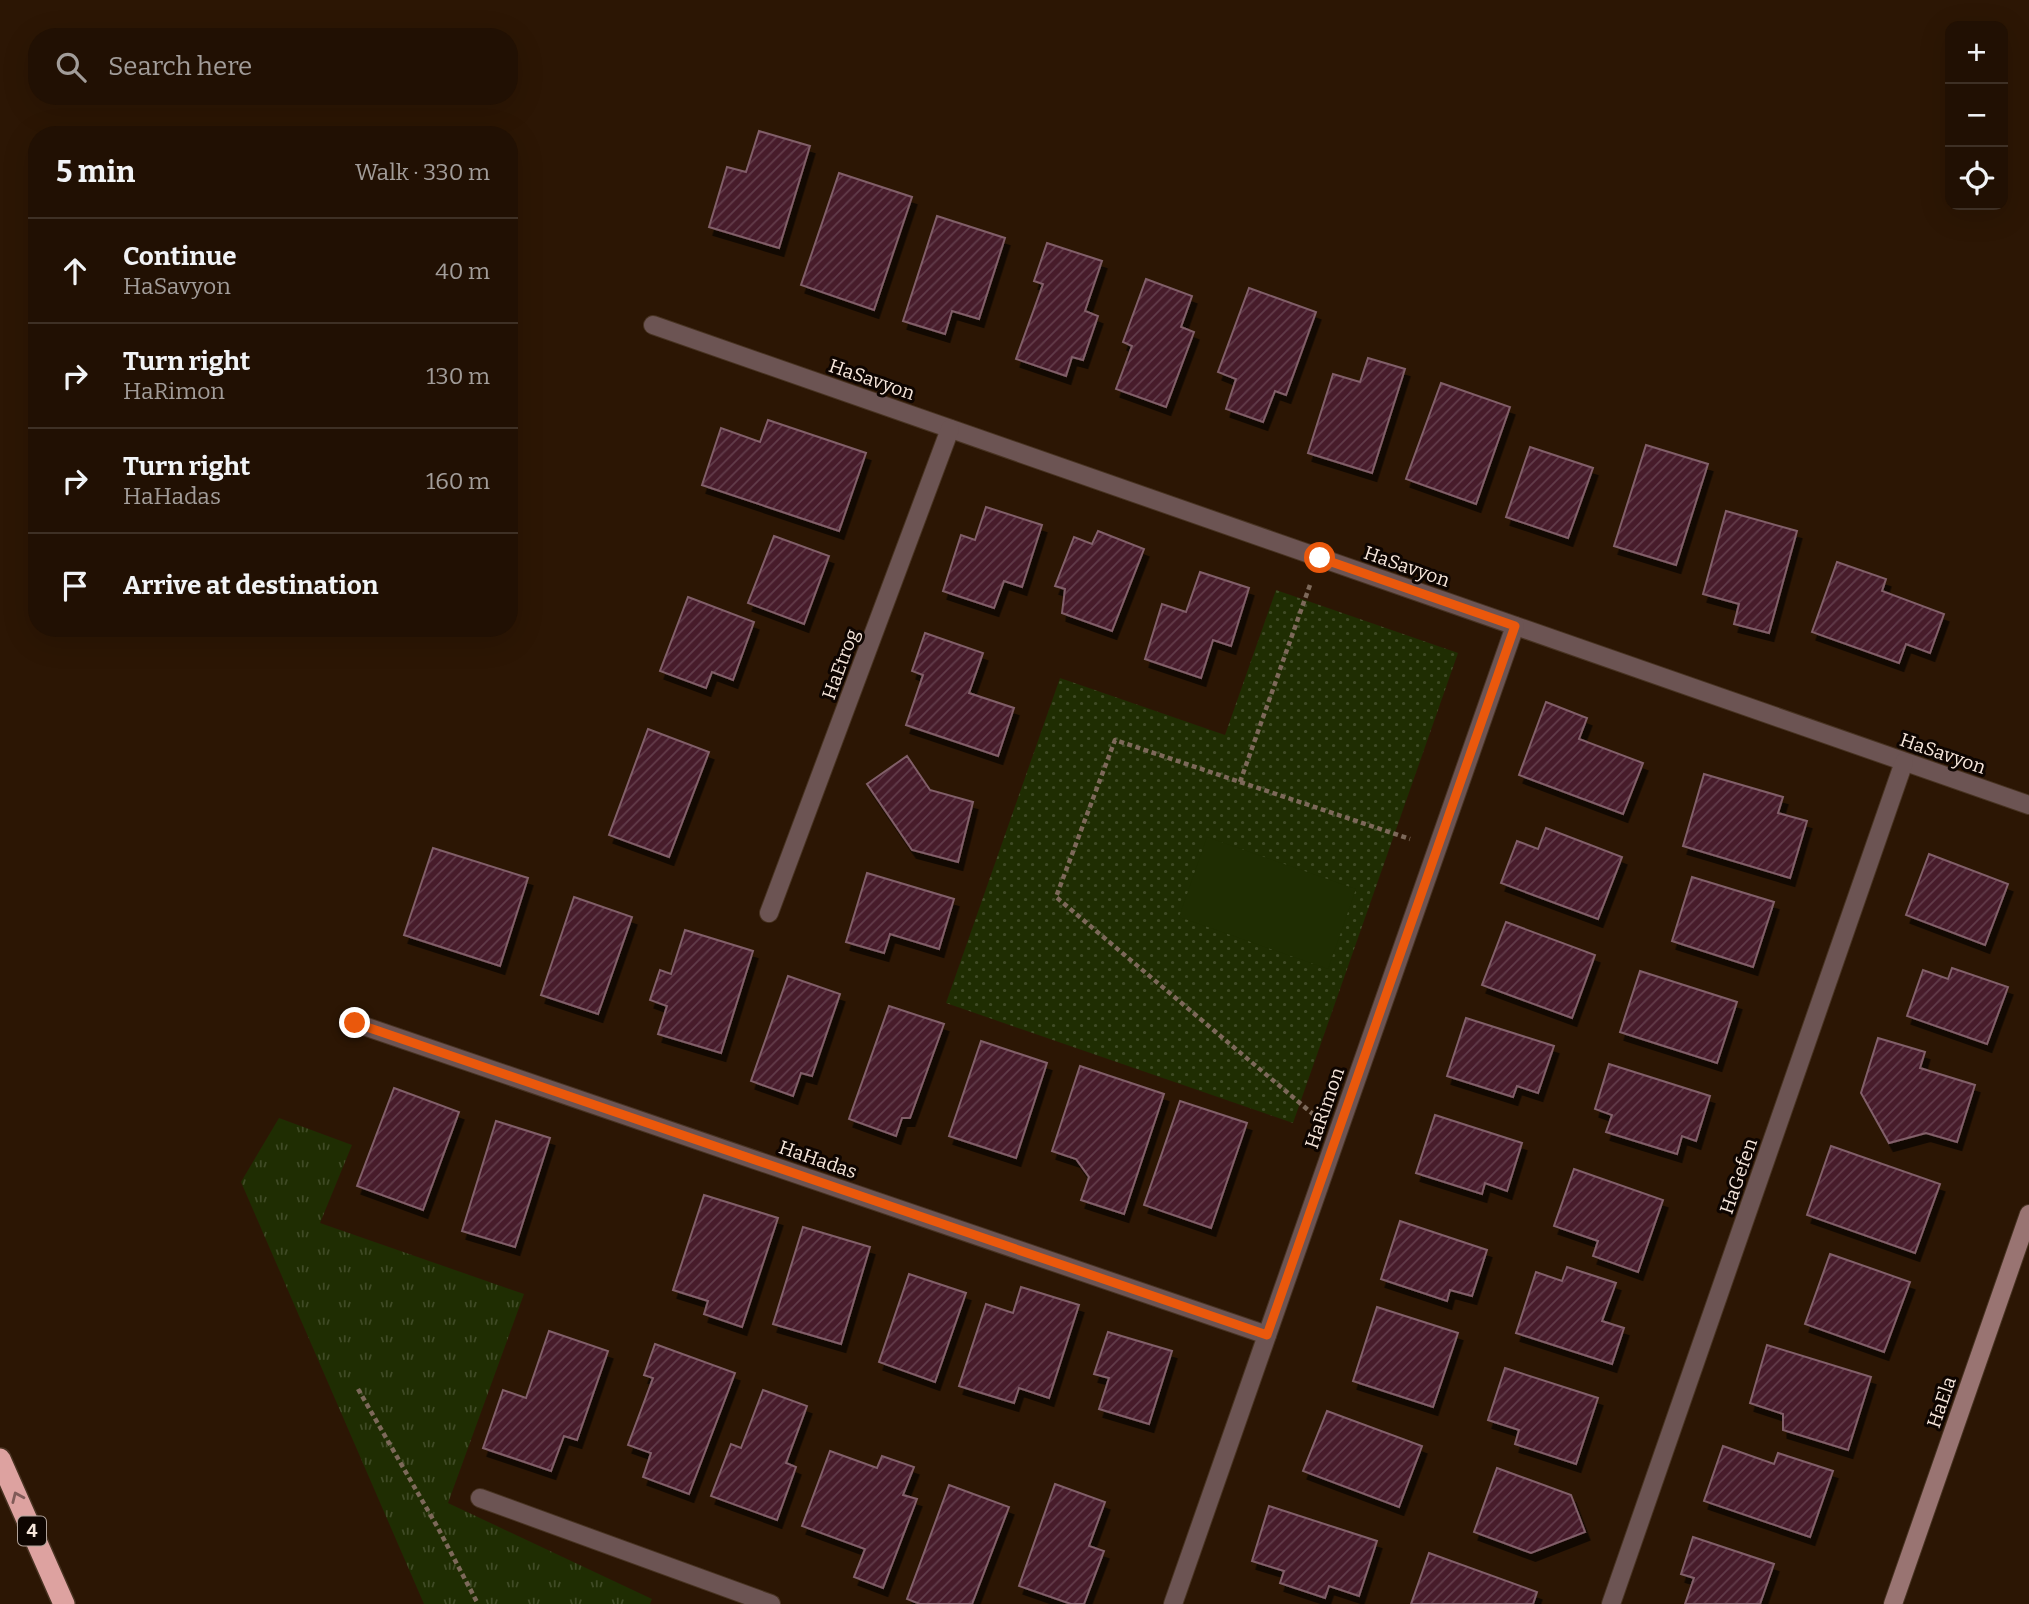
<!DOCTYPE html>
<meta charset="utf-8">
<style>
:root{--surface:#211003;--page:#2d1e12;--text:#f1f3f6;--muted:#a29d9a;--line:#3e3025}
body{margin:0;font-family:Bitter,serif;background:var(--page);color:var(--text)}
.controls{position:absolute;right:21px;top:21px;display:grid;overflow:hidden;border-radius:14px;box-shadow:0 7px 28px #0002}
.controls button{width:63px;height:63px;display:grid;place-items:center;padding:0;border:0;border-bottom:2px solid var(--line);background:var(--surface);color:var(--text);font:35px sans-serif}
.stop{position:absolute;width:21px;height:21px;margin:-16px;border:5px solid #ea580c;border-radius:50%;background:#fff}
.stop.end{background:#ea580c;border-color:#fff;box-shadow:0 2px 7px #0008}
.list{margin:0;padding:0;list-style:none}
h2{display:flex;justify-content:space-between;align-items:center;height:91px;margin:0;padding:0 28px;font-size:30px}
h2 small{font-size:23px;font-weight:400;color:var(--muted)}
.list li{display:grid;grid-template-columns:46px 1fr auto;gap:21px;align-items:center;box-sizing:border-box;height:105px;padding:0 28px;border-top:2px solid var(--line)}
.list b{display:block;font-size:26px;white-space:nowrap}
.list p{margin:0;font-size:23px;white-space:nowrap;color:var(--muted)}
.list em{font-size:23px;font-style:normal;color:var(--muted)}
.icon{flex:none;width:38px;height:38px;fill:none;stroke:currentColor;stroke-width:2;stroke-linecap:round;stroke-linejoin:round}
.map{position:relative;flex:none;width:2029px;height:1604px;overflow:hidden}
.search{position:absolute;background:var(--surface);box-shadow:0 7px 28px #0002;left:28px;top:28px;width:490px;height:77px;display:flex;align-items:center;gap:18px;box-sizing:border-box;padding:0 24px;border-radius:28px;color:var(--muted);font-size:26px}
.panel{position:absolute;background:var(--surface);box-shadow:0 7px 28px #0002;left:28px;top:126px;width:490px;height:511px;border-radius:28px}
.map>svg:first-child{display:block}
.grass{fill:url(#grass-tufts)}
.park{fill:url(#park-dots)}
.pitch{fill:#1f2d02}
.building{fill:url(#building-hatch);stroke:#815f69;stroke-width:2;filter:url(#shadow)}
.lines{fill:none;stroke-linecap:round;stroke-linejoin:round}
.street-casing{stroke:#483322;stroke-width:20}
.secondary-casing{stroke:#483322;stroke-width:20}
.highway-casing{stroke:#483322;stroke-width:24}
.path{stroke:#7d695a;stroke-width:4.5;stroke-dasharray:5 3.5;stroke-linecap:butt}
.street{stroke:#6c5453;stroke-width:18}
.secondary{stroke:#997472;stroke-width:18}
.highway{stroke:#dda2a0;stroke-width:21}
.oneway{stroke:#805b58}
.route{stroke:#ea580c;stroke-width:9}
.labels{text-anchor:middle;stroke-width:6;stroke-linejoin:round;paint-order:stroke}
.shield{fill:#0e0501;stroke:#b0a29a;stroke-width:2}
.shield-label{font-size:18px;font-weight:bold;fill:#f6e6db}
.street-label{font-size:19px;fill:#f6e6db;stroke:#0e0501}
</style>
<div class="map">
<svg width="2029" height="1604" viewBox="0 0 2029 1604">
<defs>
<pattern id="grass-tufts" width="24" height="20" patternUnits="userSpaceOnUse" patternTransform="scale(1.75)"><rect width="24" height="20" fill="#1f2d02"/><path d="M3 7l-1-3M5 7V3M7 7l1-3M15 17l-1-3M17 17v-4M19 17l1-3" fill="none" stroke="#404b26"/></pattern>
<pattern id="park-dots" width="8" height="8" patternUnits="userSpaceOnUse" patternTransform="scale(1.75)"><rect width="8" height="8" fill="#1f2d02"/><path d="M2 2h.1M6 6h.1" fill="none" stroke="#404b26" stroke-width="1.8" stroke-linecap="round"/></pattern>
<pattern id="building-hatch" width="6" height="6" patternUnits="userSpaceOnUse" patternTransform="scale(1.75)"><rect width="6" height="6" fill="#471b2c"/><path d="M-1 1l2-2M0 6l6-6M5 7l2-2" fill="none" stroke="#623c4a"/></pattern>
<filter id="shadow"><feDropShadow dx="4.5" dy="8" stdDeviation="0" flood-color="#0009"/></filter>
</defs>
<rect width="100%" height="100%" fill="#2c1604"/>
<polygon class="grass" points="279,1118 352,1145 320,1223 524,1294 448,1503 652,1599 650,1604 424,1604 241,1182"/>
<polygon class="park" points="1276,590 1458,653 1293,1123 946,1003 1060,678 1225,735"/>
<polygon class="pitch" points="1207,837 1356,889 1328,969 1179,917"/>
<g class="building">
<polygon points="759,131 810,146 779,248 709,227 727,167 746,172"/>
<polygon points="839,173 912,197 874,310 801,285"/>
<polygon points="937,216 1005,238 979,319 952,311 945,334 903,321"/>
<polygon points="1047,243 1102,261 1085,311 1098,316 1083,360 1072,357 1066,376 1016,359 1043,284 1034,281"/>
<polygon points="1146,279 1192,296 1181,327 1194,332 1166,407 1116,389 1132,346 1123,342"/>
<polygon points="1249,288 1316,312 1286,395 1275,391 1263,422 1226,409 1236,379 1218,372"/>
<polygon points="1368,358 1405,369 1372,473 1308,453 1333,374 1360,382"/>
<polygon points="1441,383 1510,407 1476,504 1406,479"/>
<polygon points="768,420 866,453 839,531 702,485 721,428 760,442"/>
<polygon points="1646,445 1708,464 1676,565 1614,546"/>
<polygon points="1530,447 1593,468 1568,538 1506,517"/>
<polygon points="986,507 1042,525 1022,587 1004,581 994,608 943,591 961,535 975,540"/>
<polygon points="1726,511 1797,531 1769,633 1734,624 1739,604 1703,594"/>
<polygon points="1098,531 1144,549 1112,631 1062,613 1065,589 1055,586 1074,537 1092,544"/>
<polygon points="774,536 829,556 804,624 748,603"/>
<polygon points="1837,562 1886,579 1882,591 1944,614 1930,653 1906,644 1899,663 1812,632"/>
<polygon points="1200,572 1249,588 1231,646 1213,640 1201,678 1145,659 1162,604 1186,612"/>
<polygon points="688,597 754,622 733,680 712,672 706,688 660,671"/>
<polygon points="925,633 983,653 969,693 1014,708 998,756 906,725 923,675 912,671"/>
<polygon points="1546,702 1587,718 1579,739 1643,763 1623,814 1519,775"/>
<polygon points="648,729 709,752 669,857 609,835"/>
<polygon points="907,756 930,790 973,802 958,862 912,850 867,784"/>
<polygon points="1704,774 1783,797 1778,813 1807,821 1790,878 1683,846"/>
<polygon points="1546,828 1622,857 1598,919 1501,883 1517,841 1538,849"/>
<polygon points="433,848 528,878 500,966 404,935"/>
<polygon points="1929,854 2008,884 1985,945 1906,915"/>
<polygon points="867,873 954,899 939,949 890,934 884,953 846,942"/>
<polygon points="1692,877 1774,902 1753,967 1672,941"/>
<polygon points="574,897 632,917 598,1014 541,995"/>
<polygon points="1506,922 1595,955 1572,1018 1482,985"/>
<polygon points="685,930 753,951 721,1053 658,1034 667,1006 650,1000 660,970 671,974"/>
<polygon points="1952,968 2008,987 1987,1044 1907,1016 1923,970 1948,979"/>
<polygon points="1640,971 1737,1002 1717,1063 1620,1032"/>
<polygon points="788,976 840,994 812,1076 801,1073 793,1096 751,1081"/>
<polygon points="889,1006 944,1024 910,1118 902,1118 896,1136 849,1119"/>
<polygon points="1466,1018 1554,1046 1538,1093 1517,1086 1513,1097 1447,1076"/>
<polygon points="1878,1038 1925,1052 1920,1068 1975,1085 1957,1142 1926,1133 1889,1143 1861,1093"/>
<polygon points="981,1041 1047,1063 1016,1158 949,1136"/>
<polygon points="1609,1064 1710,1096 1696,1141 1682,1136 1677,1154 1606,1132 1612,1115 1595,1109"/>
<polygon points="1080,1066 1164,1094 1124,1214 1081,1200 1089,1177 1076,1159 1052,1151"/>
<polygon points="394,1088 459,1112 423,1210 357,1186"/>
<polygon points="1180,1101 1247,1123 1211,1228 1144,1205"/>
<polygon points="1435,1115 1522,1143 1507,1191 1485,1183 1482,1194 1416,1173"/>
<polygon points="496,1121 550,1138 515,1247 462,1231"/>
<polygon points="1831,1146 1940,1184 1915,1253 1807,1215"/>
<polygon points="1574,1169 1663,1200 1638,1272 1593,1256 1598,1241 1554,1226"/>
<polygon points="704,1195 778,1218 742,1327 704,1314 708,1301 673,1290"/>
<polygon points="1400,1221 1487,1250 1472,1296 1450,1290 1447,1301 1381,1279"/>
<polygon points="803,1227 870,1247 841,1344 773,1324"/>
<polygon points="1830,1254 1910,1282 1884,1352 1805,1324"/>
<polygon points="1567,1267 1616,1283 1602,1321 1624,1328 1612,1364 1516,1333 1536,1272 1562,1281"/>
<polygon points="909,1274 966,1293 935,1382 879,1362"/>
<polygon points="1021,1287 1079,1305 1049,1398 1019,1388 1014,1403 959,1386 986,1304 1013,1313"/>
<polygon points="1377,1307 1458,1333 1433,1407 1353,1381"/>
<polygon points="549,1331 608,1351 577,1440 564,1436 551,1471 483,1448 503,1390 526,1398"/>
<polygon points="1108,1332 1172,1351 1149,1424 1099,1409 1109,1378 1094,1374"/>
<polygon points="655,1344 735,1373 689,1494 643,1477 651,1453 628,1445 653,1378 644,1375"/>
<polygon points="1767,1345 1871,1377 1848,1450 1783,1430 1783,1414 1750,1403"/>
<polygon points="1505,1368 1598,1398 1576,1464 1515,1444 1519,1430 1488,1420"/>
<polygon points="763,1390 807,1406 786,1463 796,1467 777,1520 711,1496 731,1444 741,1448"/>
<polygon points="1327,1411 1422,1446 1399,1507 1303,1471"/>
<polygon points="1723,1446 1774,1464 1778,1453 1833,1471 1810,1537 1704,1501"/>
<polygon points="830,1451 877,1468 882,1456 914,1467 903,1495 917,1499 883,1588 854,1577 865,1549 802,1526"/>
<polygon points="1497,1468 1571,1495 1585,1532 1531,1553 1474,1532"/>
<polygon points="1055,1484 1105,1502 1089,1546 1104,1551 1084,1604 1071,1604 1019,1586"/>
<polygon points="949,1485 1009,1507 972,1604 920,1604 907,1599"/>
<polygon points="1269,1506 1377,1541 1359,1596 1329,1586 1325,1598 1280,1583 1284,1571 1252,1561"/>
<polygon points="1693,1537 1774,1564 1760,1604 1685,1604 1694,1578 1681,1574"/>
<polygon points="1429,1553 1537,1592 1533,1604 1411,1604"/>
</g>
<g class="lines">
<defs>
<g id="street">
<polyline points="653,325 2029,805"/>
<polyline points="769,913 950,429"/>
<polyline points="355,1023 1267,1335"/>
<polyline points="480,1498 771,1604"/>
<polyline points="1173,1604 1515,626"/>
<polyline points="1611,1604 1904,762"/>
</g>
<polyline id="secondary" points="1893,1604 2029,1214"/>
<polyline id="highway" points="0,1459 64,1604"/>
</defs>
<use href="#street" class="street-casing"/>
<use href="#secondary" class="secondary-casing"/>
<use href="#highway" class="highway-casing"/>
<g class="path">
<polyline points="1240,782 1310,585"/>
<polyline points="1314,1115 1056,897 1115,740 1410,839"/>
<polyline points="358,1389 438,1528 478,1604"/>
</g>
<use href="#street" class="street"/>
<use href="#secondary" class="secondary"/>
<use href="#highway" class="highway"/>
</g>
<defs><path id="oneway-chevron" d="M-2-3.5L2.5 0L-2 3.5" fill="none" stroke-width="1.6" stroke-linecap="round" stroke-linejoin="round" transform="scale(1.75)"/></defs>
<use class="oneway" href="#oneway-chevron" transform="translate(17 1497) rotate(-114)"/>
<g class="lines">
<polyline class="route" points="355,1023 1267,1335 1515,626 1320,558"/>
</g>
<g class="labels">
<rect class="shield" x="18" y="1516.5" width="28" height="29" rx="5"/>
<g class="shield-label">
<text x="32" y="1537">4</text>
</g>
<g class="street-label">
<text transform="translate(872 379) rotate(19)" y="7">HaSavyon</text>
<text transform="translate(1407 566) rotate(19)" y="7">HaSavyon</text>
<text transform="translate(840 664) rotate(-70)" y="7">HaEtrog</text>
<text transform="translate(1943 753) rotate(19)" y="7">HaSavyon</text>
<text transform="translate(1324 1108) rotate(-71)" y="7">HaRimon</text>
<text transform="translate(818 1159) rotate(19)" y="7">HaHadas</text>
<text transform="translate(1738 1176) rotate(-71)" y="7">HaGefen</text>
<text transform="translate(1941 1402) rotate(-71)" y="7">HaEla</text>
</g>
</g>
</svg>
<div class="controls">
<button>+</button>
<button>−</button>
<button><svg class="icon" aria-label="locate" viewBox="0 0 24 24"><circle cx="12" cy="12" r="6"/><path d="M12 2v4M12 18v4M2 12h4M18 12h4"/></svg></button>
</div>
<div class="stop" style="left:1320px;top:558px"></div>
<div class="stop end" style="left:355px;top:1023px"></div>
<div class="search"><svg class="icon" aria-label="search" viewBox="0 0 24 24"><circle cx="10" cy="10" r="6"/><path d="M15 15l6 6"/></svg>Search here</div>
<section class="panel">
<h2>5 min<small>Walk · 330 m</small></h2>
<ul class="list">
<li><svg class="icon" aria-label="ahead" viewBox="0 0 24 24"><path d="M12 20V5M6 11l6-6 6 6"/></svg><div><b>Continue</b><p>HaSavyon</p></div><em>40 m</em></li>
<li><svg class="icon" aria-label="right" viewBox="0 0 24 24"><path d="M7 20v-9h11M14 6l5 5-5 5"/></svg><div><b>Turn right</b><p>HaRimon</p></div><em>130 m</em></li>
<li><svg class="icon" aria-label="right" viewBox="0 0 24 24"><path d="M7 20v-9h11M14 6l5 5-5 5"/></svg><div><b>Turn right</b><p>HaHadas</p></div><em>160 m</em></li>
<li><svg class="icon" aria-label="arrive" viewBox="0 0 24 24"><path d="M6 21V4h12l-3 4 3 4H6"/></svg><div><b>Arrive at destination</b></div></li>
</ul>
</section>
</div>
